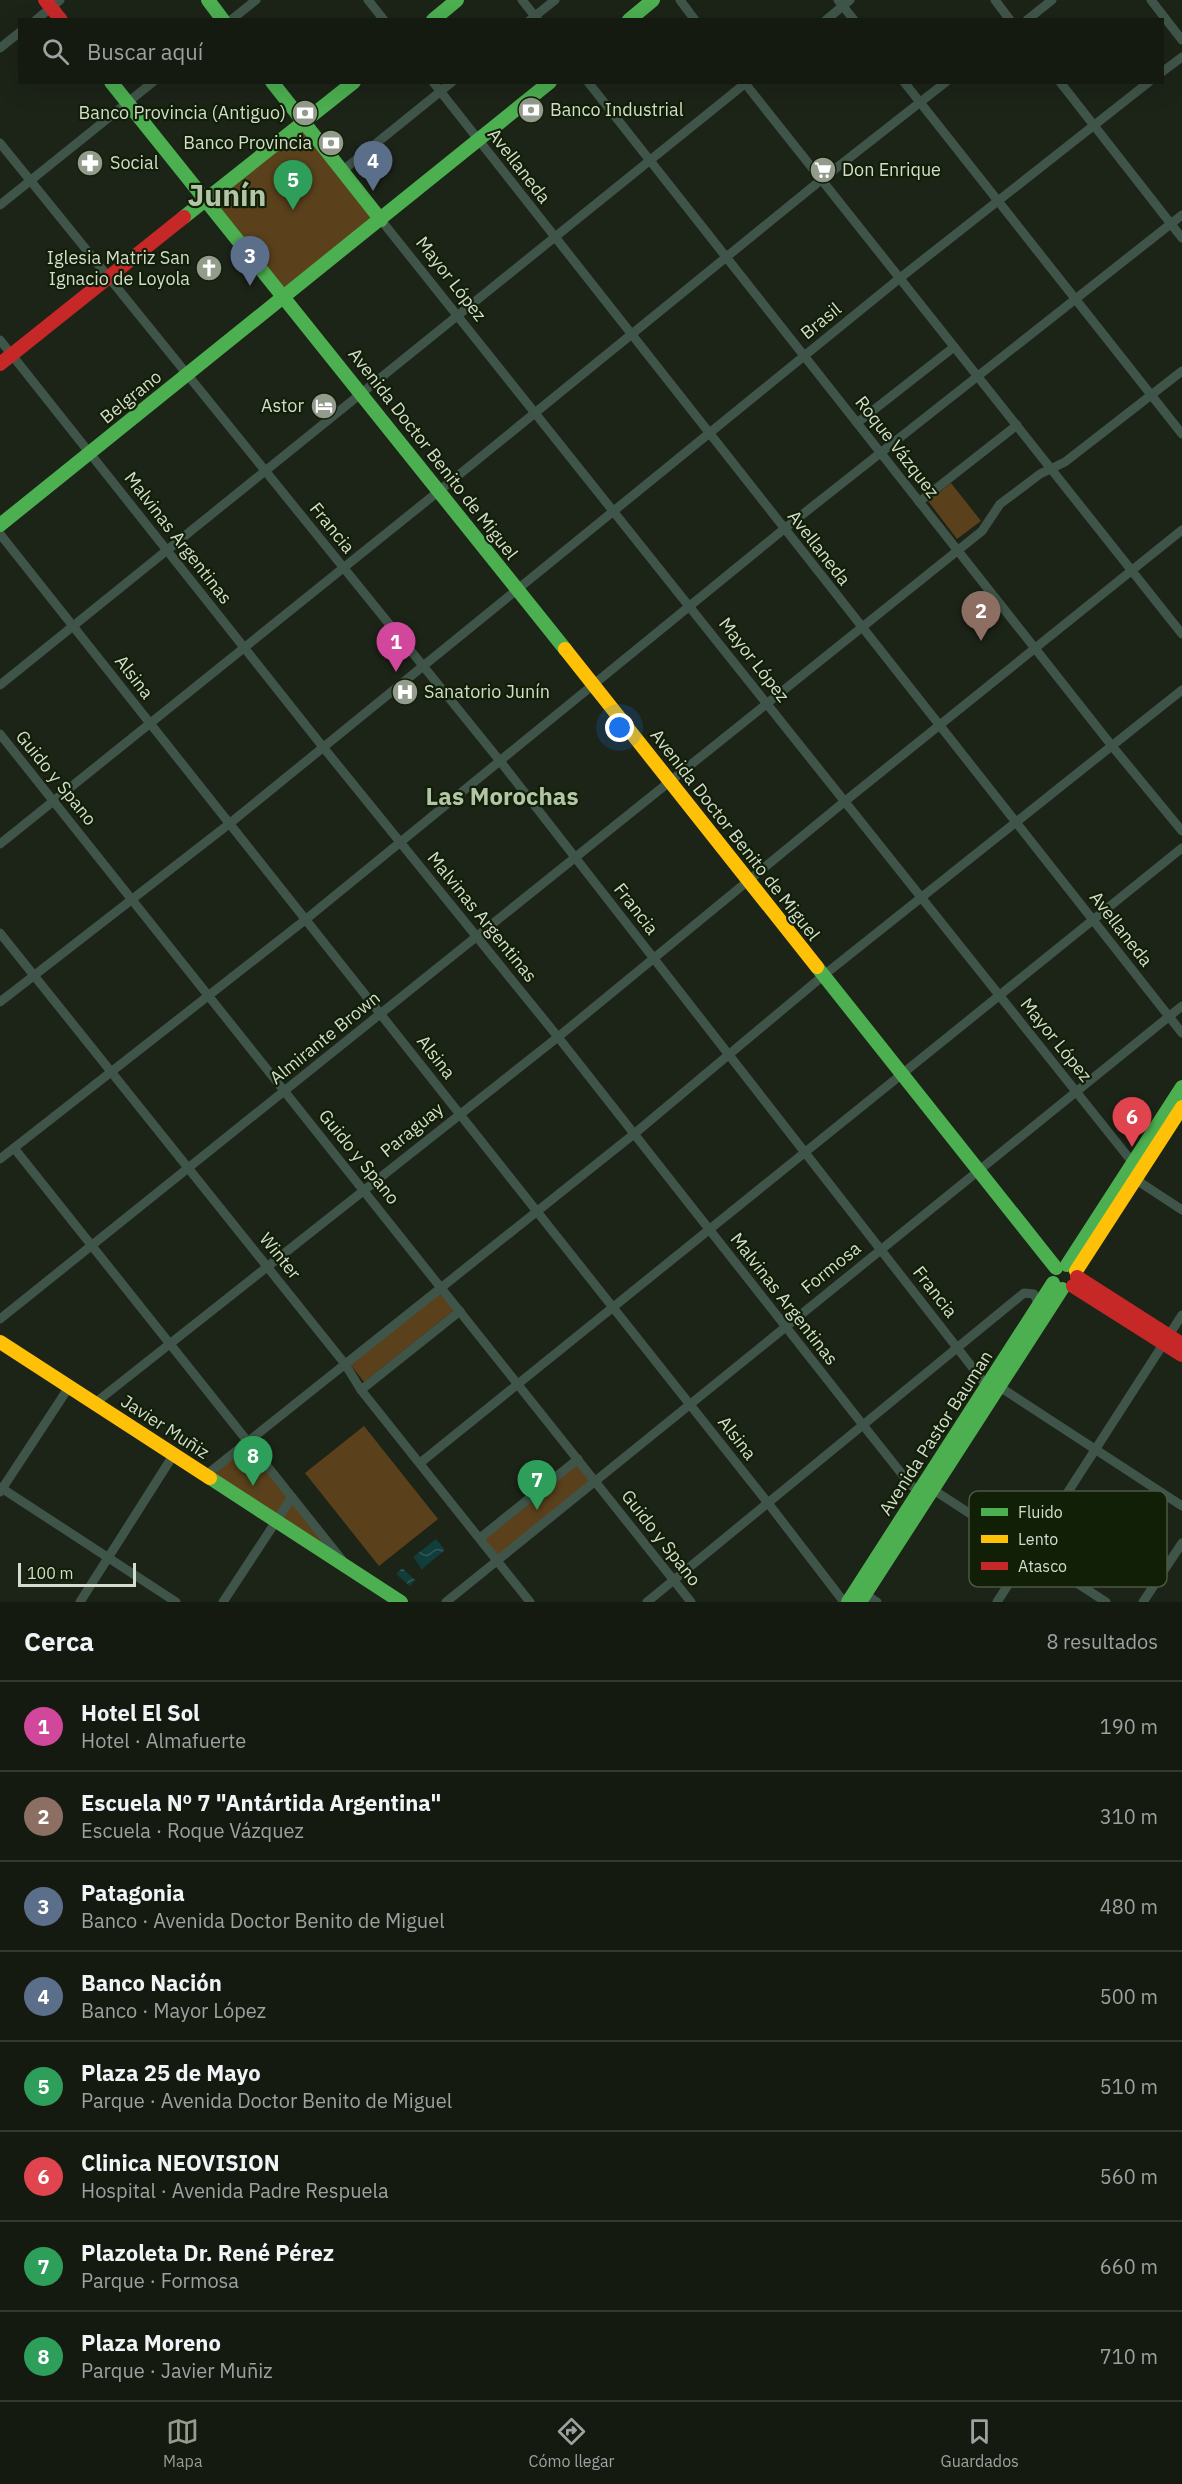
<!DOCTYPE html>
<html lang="es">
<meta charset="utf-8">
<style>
:root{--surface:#151a11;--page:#1e231a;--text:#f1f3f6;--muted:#9da19f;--line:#343831;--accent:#939b8d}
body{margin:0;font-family:"IBM Plex Sans",sans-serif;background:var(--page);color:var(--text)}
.scale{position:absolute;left:18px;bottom:15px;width:118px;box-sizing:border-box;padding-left:6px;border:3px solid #d3dccd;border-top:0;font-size:16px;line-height:21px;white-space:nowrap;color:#d3dccd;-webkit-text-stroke:4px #121f07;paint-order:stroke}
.you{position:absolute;left:620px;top:728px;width:21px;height:21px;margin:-15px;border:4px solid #fff;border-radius:50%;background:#1a73e8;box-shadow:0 0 0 9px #1a73e833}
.badge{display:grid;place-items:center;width:39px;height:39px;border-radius:50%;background:var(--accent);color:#fff;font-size:20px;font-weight:700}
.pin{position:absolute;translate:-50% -50px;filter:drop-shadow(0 2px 3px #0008)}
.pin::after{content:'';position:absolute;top:32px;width:21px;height:18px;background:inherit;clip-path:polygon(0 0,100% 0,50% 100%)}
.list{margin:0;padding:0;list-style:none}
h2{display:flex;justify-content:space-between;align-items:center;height:78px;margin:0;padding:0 24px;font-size:26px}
h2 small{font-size:20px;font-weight:400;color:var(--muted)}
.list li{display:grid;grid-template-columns:39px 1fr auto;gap:18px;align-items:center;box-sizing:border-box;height:90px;padding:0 24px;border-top:2px solid var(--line)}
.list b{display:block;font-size:22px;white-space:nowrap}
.list p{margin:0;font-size:20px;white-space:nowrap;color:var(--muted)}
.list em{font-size:20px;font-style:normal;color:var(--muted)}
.icon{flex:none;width:33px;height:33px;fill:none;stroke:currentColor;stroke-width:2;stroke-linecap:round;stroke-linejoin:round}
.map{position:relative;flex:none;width:1182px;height:1602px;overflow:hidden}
.search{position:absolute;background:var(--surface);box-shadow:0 6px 24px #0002;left:18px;right:18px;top:18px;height:66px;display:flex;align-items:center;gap:15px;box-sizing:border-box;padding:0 21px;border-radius:0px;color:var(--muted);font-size:22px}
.sheet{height:798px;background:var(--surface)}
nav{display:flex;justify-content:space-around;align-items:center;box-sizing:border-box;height:84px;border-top:2px solid var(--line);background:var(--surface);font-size:16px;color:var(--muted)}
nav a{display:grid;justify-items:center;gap:3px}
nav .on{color:var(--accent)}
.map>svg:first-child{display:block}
.green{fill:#5a411c}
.water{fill:url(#water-waves)}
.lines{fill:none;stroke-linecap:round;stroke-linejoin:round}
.street{stroke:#40554a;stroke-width:9}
.fast{stroke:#4caf50;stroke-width:14}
.slow{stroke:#ffc107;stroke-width:14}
.jam{stroke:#c62828;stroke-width:14}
.labels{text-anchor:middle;stroke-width:4.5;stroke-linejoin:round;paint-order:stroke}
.poi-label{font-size:18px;fill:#d3dccd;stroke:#121f07;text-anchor:start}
.street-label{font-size:18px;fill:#d3dccd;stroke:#121f07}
.district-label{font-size:24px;font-weight:bold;fill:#b3c5a7;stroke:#121f07}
.town-label{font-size:30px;font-weight:bold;fill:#b3c5a7;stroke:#121f07}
.key{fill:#121f07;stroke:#4c5842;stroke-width:1.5}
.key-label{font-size:16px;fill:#d3dccd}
</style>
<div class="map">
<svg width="1182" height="1602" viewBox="0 0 1182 1602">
<defs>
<pattern id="water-waves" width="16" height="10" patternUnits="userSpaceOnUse" patternTransform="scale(1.5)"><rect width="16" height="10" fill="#113d3b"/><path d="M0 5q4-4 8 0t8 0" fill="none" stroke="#335856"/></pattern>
</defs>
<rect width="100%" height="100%" fill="#1c2317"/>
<g class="green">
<polygon points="303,123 381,220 285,297 205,200"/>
<polygon points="951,483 981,521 957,539 928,501"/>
<polygon points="440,1293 454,1310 364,1382 350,1364"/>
<polygon points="364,1426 438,1519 379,1566 305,1473"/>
<polygon points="247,1446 289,1497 275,1518 210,1475"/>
<polygon points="577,1464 591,1481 498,1556 484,1540"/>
<polygon points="292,1501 338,1559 279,1520"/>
</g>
<g class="water">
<polygon points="436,1539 445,1550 422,1569 413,1557"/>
<polygon points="402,1568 415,1580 410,1586 396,1574"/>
</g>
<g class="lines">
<g class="street">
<polyline points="368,0 384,20"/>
<polyline points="522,0 538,20"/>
<polyline points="680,0 695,20"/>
<polyline points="838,0 854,20"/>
<polyline points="995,0 1010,20"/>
<polyline points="1151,0 1182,40"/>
<polyline points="36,20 60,0"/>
<polyline points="231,20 256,0"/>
<polyline points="530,20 555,0"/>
<polyline points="826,20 850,0"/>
<polyline points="1027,20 1052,0"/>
<polyline points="0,48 20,32"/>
<polyline points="1162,72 1182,57"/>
<polyline points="433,82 1182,1033"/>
<polyline points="588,82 1112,746 1182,831"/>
<polyline points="744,82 1182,634"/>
<polyline points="904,82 1182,434"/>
<polyline points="1060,82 1182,238"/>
<polyline points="0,143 500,761 983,1381 1006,1391 1182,1506"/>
<polyline points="342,171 452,82"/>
<polyline points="0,205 153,82"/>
<polyline points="381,220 1133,1163 1141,1183 1182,1210"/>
<polyline points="0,340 323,747 558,1037 863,1425 909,1483 921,1494"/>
<polyline points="857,423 954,347"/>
<polyline points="919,502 1017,425"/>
<polyline points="0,534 768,1503 844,1602"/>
<polyline points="0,685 747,82"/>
<polyline points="0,734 691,1602"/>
<polyline points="0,844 439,491 821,180 946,82"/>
<polyline points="0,933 345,1364 361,1390 530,1602"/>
<polyline points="0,1002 229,824 900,278 1149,82"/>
<polyline points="14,1148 342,1560"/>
<polyline points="0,1159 305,920 784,529 1182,215"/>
<polyline points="0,1319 982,531 1000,504 1040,474 1065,462 1182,371"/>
<polyline points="361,1390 460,1311"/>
<polyline points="95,1403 558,1037 844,802 1182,530"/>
<polyline points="420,1463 1182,848"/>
<polyline points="206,1475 634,1134 824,975 1182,690"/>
<polyline points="0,1487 176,1602"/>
<polyline points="929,1487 1106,1602"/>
<polyline points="0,1492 69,1387"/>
<polyline points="480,1538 578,1459"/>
<polyline points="862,1592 877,1602"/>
<polyline points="80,1602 174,1454"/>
<polyline points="223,1602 292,1497"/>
<polyline points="446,1602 1182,1006"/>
<polyline points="647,1602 1024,1293 1034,1294 1039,1305"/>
<polyline points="997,1602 1182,1315"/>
<polyline points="1143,1602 1182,1543"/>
</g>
<g class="fast">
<polyline points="208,0 223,20"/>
<polyline points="433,20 457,0"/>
<polyline points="629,20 653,0"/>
<polyline points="111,82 565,649"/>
<polyline points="272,82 381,220"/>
<polyline points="184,217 354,82"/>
<polyline points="0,525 550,82"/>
<polyline points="817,967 1056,1268"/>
<polyline points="1067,1265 1182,1087"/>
<polyline points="210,1478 401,1602"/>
<polyline points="848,1602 1053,1283"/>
<polyline points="860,1602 1062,1289"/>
</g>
<g class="slow">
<polyline points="565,649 817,967"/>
<polyline points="1076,1271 1182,1107"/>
<polyline points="0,1342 210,1478"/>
</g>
<g class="jam">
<polyline points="45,0 61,20"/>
<polyline points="0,364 184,217"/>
<polyline points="1077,1277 1182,1344"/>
<polyline points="1073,1286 1182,1355"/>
</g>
</g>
<defs>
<symbol id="bank-disc" viewBox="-11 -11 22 22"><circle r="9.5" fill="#939b8d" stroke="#121f07"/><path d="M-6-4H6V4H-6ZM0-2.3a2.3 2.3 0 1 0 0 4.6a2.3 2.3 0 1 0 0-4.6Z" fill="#fff"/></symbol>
<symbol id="pharmacy-disc" viewBox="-11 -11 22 22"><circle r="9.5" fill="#939b8d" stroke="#121f07"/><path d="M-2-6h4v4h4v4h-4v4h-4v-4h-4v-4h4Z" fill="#fff"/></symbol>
<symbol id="supermarket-disc" viewBox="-11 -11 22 22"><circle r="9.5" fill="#939b8d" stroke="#121f07"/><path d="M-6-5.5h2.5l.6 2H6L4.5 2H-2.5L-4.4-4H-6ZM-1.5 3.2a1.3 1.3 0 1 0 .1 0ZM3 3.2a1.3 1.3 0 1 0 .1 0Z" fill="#fff"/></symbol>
<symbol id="church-disc" viewBox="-11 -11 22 22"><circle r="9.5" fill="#939b8d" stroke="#121f07"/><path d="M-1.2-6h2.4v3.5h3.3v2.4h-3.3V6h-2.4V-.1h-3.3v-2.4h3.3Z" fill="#fff"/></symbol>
<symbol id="hotel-disc" viewBox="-11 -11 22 22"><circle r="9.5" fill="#939b8d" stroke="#121f07"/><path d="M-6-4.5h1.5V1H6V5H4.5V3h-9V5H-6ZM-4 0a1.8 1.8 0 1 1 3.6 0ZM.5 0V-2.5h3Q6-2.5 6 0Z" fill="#fff"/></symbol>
<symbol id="hospital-disc" viewBox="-11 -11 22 22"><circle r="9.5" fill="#939b8d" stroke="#121f07"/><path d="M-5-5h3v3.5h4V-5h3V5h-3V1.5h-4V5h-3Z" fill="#fff"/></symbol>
</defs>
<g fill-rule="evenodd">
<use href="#bank-disc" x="516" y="95" width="30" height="30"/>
<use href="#bank-disc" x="290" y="98" width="30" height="30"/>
<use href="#bank-disc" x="316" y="128" width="30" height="30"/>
<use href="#pharmacy-disc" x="75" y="148" width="30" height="30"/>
<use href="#supermarket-disc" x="808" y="155" width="30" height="30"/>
<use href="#church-disc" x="194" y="253" width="30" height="30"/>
<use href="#hotel-disc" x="309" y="391" width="30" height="30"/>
<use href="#hospital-disc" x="390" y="677" width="30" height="30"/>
</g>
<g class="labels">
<g class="poi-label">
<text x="550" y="116">Banco Industrial</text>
<text x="286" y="119" text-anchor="end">Banco Provincia (Antiguo)</text>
<text x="312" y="149" text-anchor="end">Banco Provincia</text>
<text x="110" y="169">Social</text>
<text x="842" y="176">Don Enrique</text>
<text x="190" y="264" text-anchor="end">Iglesia Matriz San<tspan x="190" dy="21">Ignacio de Loyola</tspan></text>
<text x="304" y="412" text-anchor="end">Astor</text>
<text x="424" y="698">Sanatorio Junín</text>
</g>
<g class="street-label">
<text transform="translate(519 166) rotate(52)" y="6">Avellaneda</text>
<text transform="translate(451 279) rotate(52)" y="6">Mayor López</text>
<text transform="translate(821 321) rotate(-39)" y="6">Brasil</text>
<text transform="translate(131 397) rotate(-39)" y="6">Belgrano</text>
<text transform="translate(897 447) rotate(52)" y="6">Roque Vázquez</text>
<text transform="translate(433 454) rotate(52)" y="6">Avenida Doctor Benito de Miguel</text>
<text transform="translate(332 528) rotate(51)" y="6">Francia</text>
<text transform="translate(178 538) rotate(52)" y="6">Malvinas Argentinas</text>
<text transform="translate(819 548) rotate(52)" y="6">Avellaneda</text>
<text transform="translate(754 660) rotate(52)" y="6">Mayor López</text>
<text transform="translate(134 677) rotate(52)" y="6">Alsina</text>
<text transform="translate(56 778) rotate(51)" y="6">Guido y Spano</text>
<text transform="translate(735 835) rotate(52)" y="6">Avenida Doctor Benito de Miguel</text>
<text transform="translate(636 909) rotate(52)" y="6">Francia</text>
<text transform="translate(482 917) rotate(51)" y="6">Malvinas Argentinas</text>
<text transform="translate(1121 929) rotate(52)" y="6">Avellaneda</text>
<text transform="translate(325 1038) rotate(-39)" y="6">Almirante Brown</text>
<text transform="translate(1056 1040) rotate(51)" y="6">Mayor López</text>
<text transform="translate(436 1057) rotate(52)" y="6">Alsina</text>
<text transform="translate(412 1130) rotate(-39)" y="6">Paraguay</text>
<text transform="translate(359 1157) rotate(51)" y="6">Guido y Spano</text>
<text transform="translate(280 1256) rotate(51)" y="6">Winter</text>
<text transform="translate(831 1268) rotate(-39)" y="6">Formosa</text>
<text transform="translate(935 1292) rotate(52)" y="6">Francia</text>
<text transform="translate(784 1299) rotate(52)" y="6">Malvinas Argentinas</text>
<text transform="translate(165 1427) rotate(33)" y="6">Javier Muñiz</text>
<text transform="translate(936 1433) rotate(-57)" y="6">Avenida Pastor Bauman</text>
<text transform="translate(737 1438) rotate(52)" y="6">Alsina</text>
<text transform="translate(661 1538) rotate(52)" y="6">Guido y Spano</text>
</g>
<g class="district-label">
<text x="502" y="805">Las Morochas</text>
</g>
<g class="town-label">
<text x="227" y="206">Junín</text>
</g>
</g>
<rect x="969" y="1491" width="198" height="96" rx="9" class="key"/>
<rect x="981" y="1508" width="27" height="8" fill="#4caf50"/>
<rect x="981" y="1535" width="27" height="8" fill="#ffc107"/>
<rect x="981" y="1562" width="27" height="8" fill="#c62828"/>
<g class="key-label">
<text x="1018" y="1518">Fluido</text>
<text x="1018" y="1545">Lento</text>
<text x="1018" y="1572">Atasco</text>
</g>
</svg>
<div class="scale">100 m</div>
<div class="you"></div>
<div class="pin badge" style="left:396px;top:672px;background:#d1479c">1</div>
<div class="pin badge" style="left:981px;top:641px;background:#8d6e63">2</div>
<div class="pin badge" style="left:250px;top:286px;background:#5c6f8a">3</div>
<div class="pin badge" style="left:373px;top:191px;background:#5c6f8a">4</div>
<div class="pin badge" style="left:293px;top:210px;background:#2e9e5b">5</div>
<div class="pin badge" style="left:1132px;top:1147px;background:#e0444e">6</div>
<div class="pin badge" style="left:537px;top:1510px;background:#2e9e5b">7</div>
<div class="pin badge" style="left:253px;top:1486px;background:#2e9e5b">8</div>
<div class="search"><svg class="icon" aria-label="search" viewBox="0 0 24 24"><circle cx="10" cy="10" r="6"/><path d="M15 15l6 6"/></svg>Buscar aquí</div>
</div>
<section class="sheet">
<h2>Cerca<small>8 resultados</small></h2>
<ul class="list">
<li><span class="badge" style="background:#d1479c">1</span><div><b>Hotel El Sol</b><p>Hotel · Almafuerte</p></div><em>190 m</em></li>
<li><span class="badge" style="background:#8d6e63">2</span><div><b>Escuela Nº 7 &quot;Antártida Argentina&quot;</b><p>Escuela · Roque Vázquez</p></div><em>310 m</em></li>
<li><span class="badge" style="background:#5c6f8a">3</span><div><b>Patagonia</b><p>Banco · Avenida Doctor Benito de Miguel</p></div><em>480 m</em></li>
<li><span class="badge" style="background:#5c6f8a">4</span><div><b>Banco Nación</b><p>Banco · Mayor López</p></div><em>500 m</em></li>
<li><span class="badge" style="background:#2e9e5b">5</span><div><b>Plaza 25 de Mayo</b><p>Parque · Avenida Doctor Benito de Miguel</p></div><em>510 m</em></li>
<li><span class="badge" style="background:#e0444e">6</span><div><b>Clinica NEOVISION</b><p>Hospital · Avenida Padre Respuela</p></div><em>560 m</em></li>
<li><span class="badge" style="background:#2e9e5b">7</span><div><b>Plazoleta Dr. René Pérez</b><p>Parque · Formosa</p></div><em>660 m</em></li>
<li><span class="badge" style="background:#2e9e5b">8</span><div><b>Plaza Moreno</b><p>Parque · Javier Muñiz</p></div><em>710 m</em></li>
</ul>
</section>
<nav>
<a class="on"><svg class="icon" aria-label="map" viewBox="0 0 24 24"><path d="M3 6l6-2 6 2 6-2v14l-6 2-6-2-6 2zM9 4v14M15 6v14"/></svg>Mapa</a>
<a><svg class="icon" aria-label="directions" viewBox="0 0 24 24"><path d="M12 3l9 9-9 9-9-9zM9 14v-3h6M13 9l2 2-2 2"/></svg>Cómo llegar</a>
<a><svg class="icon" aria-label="saved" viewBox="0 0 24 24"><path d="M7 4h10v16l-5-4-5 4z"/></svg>Guardados</a>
</nav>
